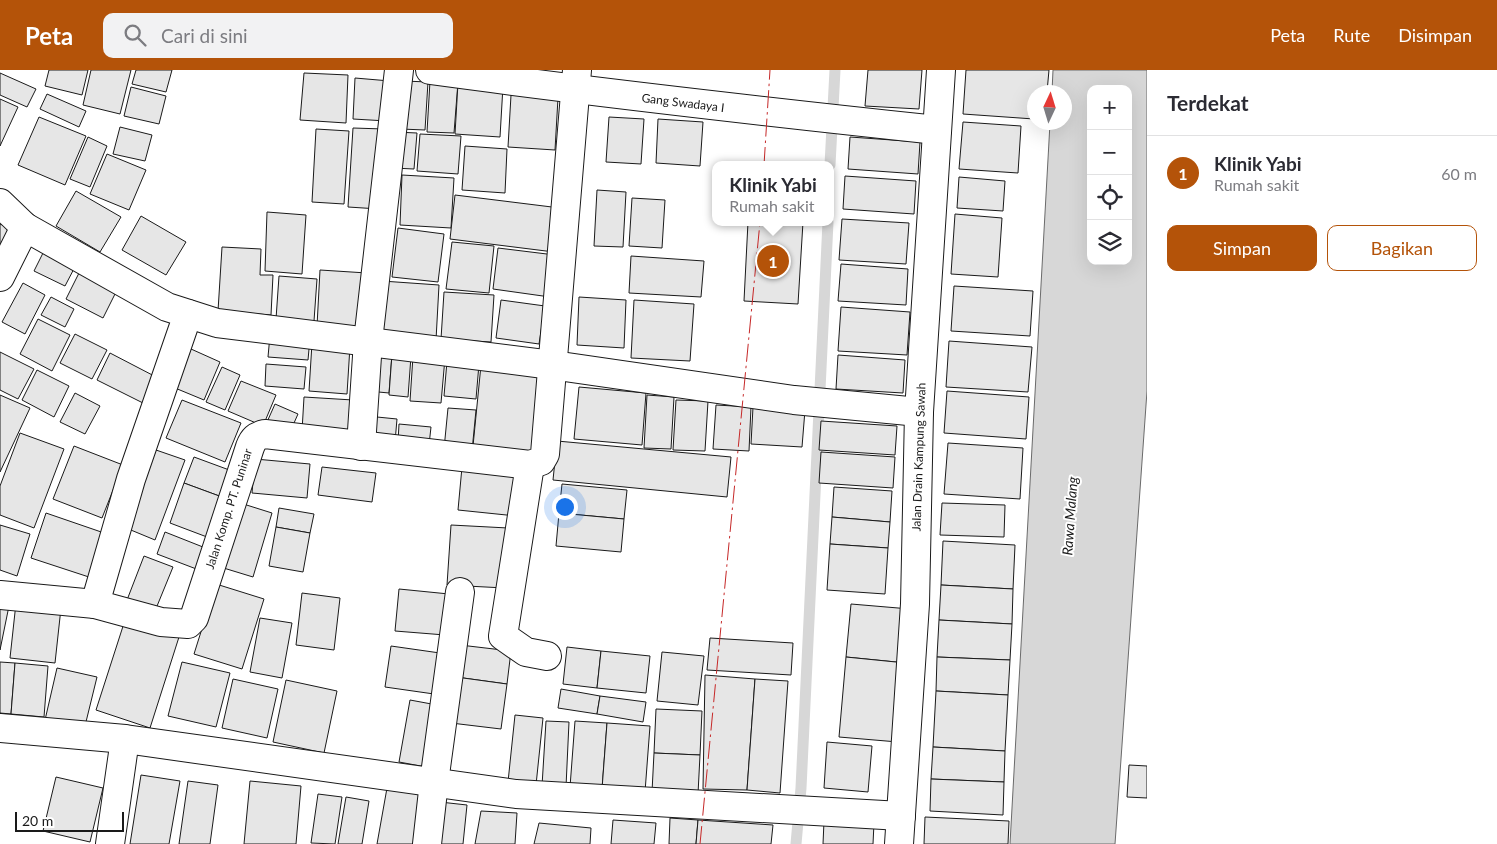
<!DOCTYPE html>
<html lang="id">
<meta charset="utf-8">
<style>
:root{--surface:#fff;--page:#f2f2f3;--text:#2b2b33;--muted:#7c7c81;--line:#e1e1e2;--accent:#b45309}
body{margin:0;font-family:Lato,sans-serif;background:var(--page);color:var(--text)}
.controls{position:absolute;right:15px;top:15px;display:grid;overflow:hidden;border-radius:10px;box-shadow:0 5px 20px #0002}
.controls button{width:45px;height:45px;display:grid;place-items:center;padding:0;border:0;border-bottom:1px solid var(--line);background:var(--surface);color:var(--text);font:25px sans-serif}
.compass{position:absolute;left:1027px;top:15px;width:45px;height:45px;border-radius:50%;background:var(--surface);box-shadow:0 5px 20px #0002;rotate:4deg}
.scale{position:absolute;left:15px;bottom:12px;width:109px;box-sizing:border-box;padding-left:5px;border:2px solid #1a1a1a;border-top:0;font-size:14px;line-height:18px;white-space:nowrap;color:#1a1a1a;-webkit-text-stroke:4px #fff;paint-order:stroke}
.you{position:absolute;left:564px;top:436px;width:18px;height:18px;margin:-12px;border:4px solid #fff;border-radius:50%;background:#1a73e8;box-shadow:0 0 0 8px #1a73e833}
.badge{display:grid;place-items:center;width:32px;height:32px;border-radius:50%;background:var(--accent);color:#fff;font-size:16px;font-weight:700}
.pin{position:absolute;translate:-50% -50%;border:2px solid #fff;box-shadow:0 1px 5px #0006}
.popup{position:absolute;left:712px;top:91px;width:122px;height:65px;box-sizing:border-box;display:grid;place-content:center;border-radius:10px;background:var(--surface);filter:drop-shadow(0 1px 4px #0005);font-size:16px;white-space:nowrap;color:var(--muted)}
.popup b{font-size:19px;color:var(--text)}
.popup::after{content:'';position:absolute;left:50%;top:100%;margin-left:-10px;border:10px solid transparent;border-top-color:var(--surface)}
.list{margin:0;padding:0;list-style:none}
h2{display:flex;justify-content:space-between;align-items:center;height:65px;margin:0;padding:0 20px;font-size:21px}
h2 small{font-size:16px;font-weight:400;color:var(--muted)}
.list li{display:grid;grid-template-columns:32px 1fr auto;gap:15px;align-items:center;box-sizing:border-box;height:75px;padding:0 20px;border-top:1px solid var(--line)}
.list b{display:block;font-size:19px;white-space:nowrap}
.list p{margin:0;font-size:16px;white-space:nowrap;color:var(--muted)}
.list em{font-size:16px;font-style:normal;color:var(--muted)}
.actions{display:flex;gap:10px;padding:15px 20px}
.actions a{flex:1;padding:11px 0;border:1px solid var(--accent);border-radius:10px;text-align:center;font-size:18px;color:var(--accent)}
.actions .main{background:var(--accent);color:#fff}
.icon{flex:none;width:28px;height:28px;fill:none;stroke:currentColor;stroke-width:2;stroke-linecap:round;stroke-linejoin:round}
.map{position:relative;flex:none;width:1147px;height:774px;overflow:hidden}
header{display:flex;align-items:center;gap:30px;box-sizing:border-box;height:70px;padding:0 25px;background:var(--accent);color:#fff}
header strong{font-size:24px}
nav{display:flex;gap:28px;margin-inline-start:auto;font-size:18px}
.search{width:350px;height:45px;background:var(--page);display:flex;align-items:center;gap:12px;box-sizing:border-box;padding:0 18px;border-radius:10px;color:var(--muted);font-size:19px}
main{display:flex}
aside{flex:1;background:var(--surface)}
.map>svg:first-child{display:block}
.water{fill:#d7d7d7;stroke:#6a6a6a;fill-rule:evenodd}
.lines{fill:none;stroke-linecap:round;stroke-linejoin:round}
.stream{stroke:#d7d7d7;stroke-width:11}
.building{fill:#e6e6e6;stroke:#1a1a1a}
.minor-casing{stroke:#1a1a1a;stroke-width:30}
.minor{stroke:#fff;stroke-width:28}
.power{stroke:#c62828;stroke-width:1;stroke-dasharray:18 4 2.5 4;stroke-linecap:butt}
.labels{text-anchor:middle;stroke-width:4;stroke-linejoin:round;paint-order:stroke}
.street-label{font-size:12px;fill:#1a1a1a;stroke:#fff}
.water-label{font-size:14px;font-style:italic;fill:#1a1a1a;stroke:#fff}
</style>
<header>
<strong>Peta</strong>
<div class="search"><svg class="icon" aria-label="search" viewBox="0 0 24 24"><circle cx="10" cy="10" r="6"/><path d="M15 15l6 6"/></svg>Cari di sini</div>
<nav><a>Peta</a><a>Rute</a><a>Disimpan</a></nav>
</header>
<main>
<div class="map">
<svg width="1147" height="774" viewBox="0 0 1147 774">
<rect width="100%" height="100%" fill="#fff"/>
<path class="water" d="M 1053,0 L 1147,0 L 1147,321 L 1115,774 L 1010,774 L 1050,53 L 1064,52 L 1064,22 L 1052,22 ZM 1091,19 L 1128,19 L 1128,191 L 1091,191 Z"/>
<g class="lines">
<g class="stream">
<polyline points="830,95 835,0"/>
<polyline points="796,774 801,718 828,152"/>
</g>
</g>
<g class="building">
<polygon points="49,0 88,0 82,25 45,16"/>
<polygon points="91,0 131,0 120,44 83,35"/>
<polygon points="136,0 172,0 166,22 132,14"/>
<polygon points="868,0 922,0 919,39 865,36"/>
<polygon points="966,0 1049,0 1047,22 1034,22 1034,49 963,44"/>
<polygon points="0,3 36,19 27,37 0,25"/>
<polygon points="304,3 348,5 346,53 300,50"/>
<polygon points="355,8 390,11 387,51 353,49"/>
<polygon points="404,11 428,12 425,60 401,59"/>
<polygon points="430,11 458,12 454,63 427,62"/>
<polygon points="458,13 503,16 500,67 455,64"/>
<polygon points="131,17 166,26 159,54 124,46"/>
<polygon points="47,24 86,41 79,57 40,39"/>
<polygon points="511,25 558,28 555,80 508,77"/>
<polygon points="0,29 18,37 0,76"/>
<polygon points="39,47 86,66 65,115 18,95"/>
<polygon points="609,47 644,49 641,94 606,92"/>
<polygon points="658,49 703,52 700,96 656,93"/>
<polygon points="963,52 1021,56 1018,103 959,99"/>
<polygon points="120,57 152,65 145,91 113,84"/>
<polygon points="353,58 384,59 379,139 348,137"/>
<polygon points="316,59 349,61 344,134 312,132"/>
<polygon points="395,62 417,63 414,99 393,98"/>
<polygon points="420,64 461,66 458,104 417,101"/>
<polygon points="88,67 107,76 90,117 70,109"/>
<polygon points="850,67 920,72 918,104 848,99"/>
<polygon points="465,76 507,79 505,123 462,120"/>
<polygon points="107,84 146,100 129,140 90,124"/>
<polygon points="402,105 454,108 451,158 400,155"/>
<polygon points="845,106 916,111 914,144 843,139"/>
<polygon points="959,107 1005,111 1003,141 957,138"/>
<polygon points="597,120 626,122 623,177 594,176"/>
<polygon points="76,121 121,147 100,182 56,156"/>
<polygon points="455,125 560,138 554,182 450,169"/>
<polygon points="632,128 665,130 662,178 629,176"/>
<polygon points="267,142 306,145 302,204 265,201"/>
<polygon points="955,144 1002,148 998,207 951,204"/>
<polygon points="141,146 186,172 166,205 122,180"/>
<polygon points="842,149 909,153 906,194 839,190"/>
<polygon points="748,152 803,152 798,234 744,231"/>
<polygon points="0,154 10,158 0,180"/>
<polygon points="398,158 444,164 438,212 392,207"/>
<polygon points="452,172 494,176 489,223 446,219"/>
<polygon points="47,175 78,191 65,216 34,201"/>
<polygon points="222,177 261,179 260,205 273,205 271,245 218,241"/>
<polygon points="498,178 555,185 550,227 493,219"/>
<polygon points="631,186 704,191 701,227 629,223"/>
<polygon points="841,194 908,199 906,235 838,231"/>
<polygon points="81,199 118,218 103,248 66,229"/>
<polygon points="320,200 367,203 363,259 317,256"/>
<polygon points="279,206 317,209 314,251 276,249"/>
<polygon points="382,211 439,215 436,270 378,267"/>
<polygon points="23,213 45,225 25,264 2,252"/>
<polygon points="954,216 1033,221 1030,266 951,261"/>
<polygon points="444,222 494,225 491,272 441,269"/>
<polygon points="51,227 74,239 65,257 41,245"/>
<polygon points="579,227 626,230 624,278 577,275"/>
<polygon points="501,230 545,236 539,274 496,268"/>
<polygon points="634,230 694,234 690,291 631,288"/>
<polygon points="841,237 910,242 907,285 838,281"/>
<polygon points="38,249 70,265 52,301 20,284"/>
<polygon points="75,264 107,280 92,309 60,293"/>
<polygon points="270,265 310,268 308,290 268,287"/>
<polygon points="949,271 1032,277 1028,322 946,317"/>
<polygon points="312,273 350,276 347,324 309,321"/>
<polygon points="191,279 220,292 204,330 175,318"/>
<polygon points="0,282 34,299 18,329 0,320"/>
<polygon points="110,283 160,309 147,335 97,310"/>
<polygon points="371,283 392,284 389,323 368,321"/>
<polygon points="392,284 411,286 408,327 389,325"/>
<polygon points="838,285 905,290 903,323 836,319"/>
<polygon points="413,286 445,288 441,333 410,331"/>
<polygon points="447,291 479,294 476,329 444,326"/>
<polygon points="266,294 306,297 304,319 265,316"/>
<polygon points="481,295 545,301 538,382 473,376"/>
<polygon points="222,297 240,305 225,340 206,332"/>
<polygon points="37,300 69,316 54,347 22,330"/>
<polygon points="241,311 276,325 263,356 228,341"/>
<polygon points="579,317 646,323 642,375 574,369"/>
<polygon points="947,321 1029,327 1026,369 944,363"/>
<polygon points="75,323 100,336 85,364 60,352"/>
<polygon points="0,325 30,338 0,402"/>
<polygon points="647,325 674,327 671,379 644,378"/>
<polygon points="304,327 353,330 351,364 302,361"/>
<polygon points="182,330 241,353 225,392 166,368"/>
<polygon points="676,330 708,331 705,381 673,380"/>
<polygon points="275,334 298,344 290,362 267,352"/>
<polygon points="716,335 751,337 749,381 713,379"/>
<polygon points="753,337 805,340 802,377 751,374"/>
<polygon points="448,338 476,340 472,381 444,379"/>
<polygon points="367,346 397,349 395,372 365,370"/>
<polygon points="821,351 897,356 895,385 819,380"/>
<polygon points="399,354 431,357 429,375 398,372"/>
<polygon points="20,363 64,379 34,458 0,445 0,416"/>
<polygon points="557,371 731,387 727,427 553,410"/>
<polygon points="948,373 1023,378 1020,429 944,424"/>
<polygon points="74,376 123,395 102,448 53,429"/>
<polygon points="156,380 185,390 155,470 126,458"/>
<polygon points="821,382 895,387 893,418 819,413"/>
<polygon points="194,387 232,401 222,427 184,413"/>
<polygon points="255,389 310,394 307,428 252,423"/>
<polygon points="322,397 376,403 372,432 318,425"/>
<polygon points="462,397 521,403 516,446 458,440"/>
<polygon points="184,413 222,427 207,467 170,453"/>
<polygon points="562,414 627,420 624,449 559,443"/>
<polygon points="834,417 892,421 890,452 832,447"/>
<polygon points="237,432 272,443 253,507 217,496"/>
<polygon points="942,433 1005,435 1004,467 940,465"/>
<polygon points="279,438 314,444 310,463 276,457"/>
<polygon points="46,443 110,465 95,509 31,488"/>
<polygon points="559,443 624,449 621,482 556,476"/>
<polygon points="832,447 890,452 888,478 830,474"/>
<polygon points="0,455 30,464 17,506 0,500"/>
<polygon points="451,455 508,458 505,518 447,515"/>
<polygon points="276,457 310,463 303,502 269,496"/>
<polygon points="165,462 208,479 199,500 157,484"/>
<polygon points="943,471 1015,475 1013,519 941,515"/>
<polygon points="830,474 888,478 885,524 827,520"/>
<polygon points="144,486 173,497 155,541 127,530"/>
<polygon points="216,514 264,529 242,599 194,584"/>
<polygon points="941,515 1013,519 1012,554 939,550"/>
<polygon points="399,519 449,524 445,565 395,561"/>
<polygon points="302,523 340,528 334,580 296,575"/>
<polygon points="0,529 10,531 0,580"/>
<polygon points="16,533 61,538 55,593 10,588"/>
<polygon points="851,534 910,539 906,593 846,587"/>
<polygon points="260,548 292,553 282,608 250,602"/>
<polygon points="125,550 179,567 150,658 96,640"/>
<polygon points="939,550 1012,554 1010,590 937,587"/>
<polygon points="710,568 793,573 791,605 707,600"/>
<polygon points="460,575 511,581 507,614 456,607"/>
<polygon points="391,576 447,584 441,625 385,617"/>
<polygon points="567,577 601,581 597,618 563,614"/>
<polygon points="601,581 650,586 646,623 597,618"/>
<polygon points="662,582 704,586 698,635 657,631"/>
<polygon points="846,587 906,593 898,672 839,667"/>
<polygon points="937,587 1010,590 1008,625 936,621"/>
<polygon points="0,592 15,593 11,644 0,643"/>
<polygon points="182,592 230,603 216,657 168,646"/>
<polygon points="15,593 48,596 44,647 11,644"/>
<polygon points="57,598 97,607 84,660 45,650"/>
<polygon points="705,605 755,609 747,720 703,719"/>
<polygon points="456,607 507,614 501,659 451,653"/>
<polygon points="233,609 278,619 267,668 222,658"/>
<polygon points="755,609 788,611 780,723 747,720"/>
<polygon points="286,610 337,621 324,683 273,672"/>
<polygon points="561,619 600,626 597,644 558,638"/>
<polygon points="936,621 1008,625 1005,681 933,677"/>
<polygon points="600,626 646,632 643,652 597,644"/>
<polygon points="410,630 437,635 426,697 399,692"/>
<polygon points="656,639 702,641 700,685 654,683"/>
<polygon points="515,645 543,648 536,715 508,712"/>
<polygon points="546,651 569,652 566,717 542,716"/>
<polygon points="575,651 607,653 602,719 570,717"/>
<polygon points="607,653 650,656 645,722 602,719"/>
<polygon points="827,672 872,676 868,722 824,718"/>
<polygon points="933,677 1005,681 1004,712 931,709"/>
<polygon points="654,683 700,685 698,724 652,722"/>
<polygon points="1129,695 1147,696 1147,728 1127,727"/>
<polygon points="141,705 180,711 169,774 130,774"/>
<polygon points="56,707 103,718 90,772 43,761"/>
<polygon points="931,709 1004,712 1003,745 930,741"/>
<polygon points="188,711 218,715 210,774 179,774"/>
<polygon points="250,711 301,716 296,774 244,774"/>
<polygon points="387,718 423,724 414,774 377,774"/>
<polygon points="318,724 342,727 335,774 311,773"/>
<polygon points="346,727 369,731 362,774 338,774"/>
<polygon points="440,732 467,735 463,774 436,774"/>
<polygon points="481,741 517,743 515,774 475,774"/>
<polygon points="925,747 1009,751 1008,774 924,774"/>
<polygon points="670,748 698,750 696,774 669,774"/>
<polygon points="613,750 656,753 654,774 611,774"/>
<polygon points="698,750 773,755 771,774 696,774"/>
<polygon points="824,751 874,753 873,774 823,774"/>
<polygon points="539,753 591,758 590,774 534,774"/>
</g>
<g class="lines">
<defs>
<g id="minor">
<path d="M 430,0 C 599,23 768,42 937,60"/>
<polyline points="0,133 25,157 167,237 217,253 552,295 794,330 919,342"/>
<polyline points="0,207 25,157"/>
<polyline points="361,376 368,271 399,0"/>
<polyline points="530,395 503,566 526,582 547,586"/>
<path d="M 0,525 L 95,534 L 161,552 L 188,554 L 194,548 L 250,377 C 253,369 256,366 265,364 L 530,395 L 541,391 L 545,384 L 577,0"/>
<polyline points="95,534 131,409 188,244"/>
<polyline points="0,658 125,669 516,724 901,746"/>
<polyline points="110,774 125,669"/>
<polyline points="427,774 434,712 460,522"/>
<polyline points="899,774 915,534 919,342 941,0"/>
</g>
</defs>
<use href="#minor" class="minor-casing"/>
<use href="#minor" class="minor"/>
<g class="power">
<polyline points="764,95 770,0"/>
<polyline points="700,774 760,152"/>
</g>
</g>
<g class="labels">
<g class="street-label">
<text transform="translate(683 33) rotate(7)" y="4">Gang Swadaya I</text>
<text transform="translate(919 387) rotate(-88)" y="4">Jalan Drain Kampung Sawah</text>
<text transform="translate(229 439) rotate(-72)" y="4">Jalan Komp. PT. Puninar</text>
</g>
<g class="water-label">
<text transform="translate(1070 446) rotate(-86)" y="5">Rawa Malang</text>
</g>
</g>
</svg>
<div class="controls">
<button>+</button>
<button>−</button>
<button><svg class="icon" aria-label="locate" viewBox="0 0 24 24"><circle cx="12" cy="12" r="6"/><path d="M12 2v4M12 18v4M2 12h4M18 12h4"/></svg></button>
<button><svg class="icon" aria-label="layers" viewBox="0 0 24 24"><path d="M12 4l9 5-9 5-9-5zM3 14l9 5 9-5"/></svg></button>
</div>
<svg class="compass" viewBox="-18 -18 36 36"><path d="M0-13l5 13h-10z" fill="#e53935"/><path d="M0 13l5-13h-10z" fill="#7c7c81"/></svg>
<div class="scale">20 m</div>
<div class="you"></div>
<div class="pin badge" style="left:773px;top:191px">1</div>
<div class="popup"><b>Klinik Yabi</b>Rumah sakit</div>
</div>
<aside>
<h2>Terdekat<small></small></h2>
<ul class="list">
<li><span class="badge">1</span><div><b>Klinik Yabi</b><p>Rumah sakit</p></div><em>60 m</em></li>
</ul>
<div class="actions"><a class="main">Simpan</a><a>Bagikan</a></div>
</aside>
</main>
